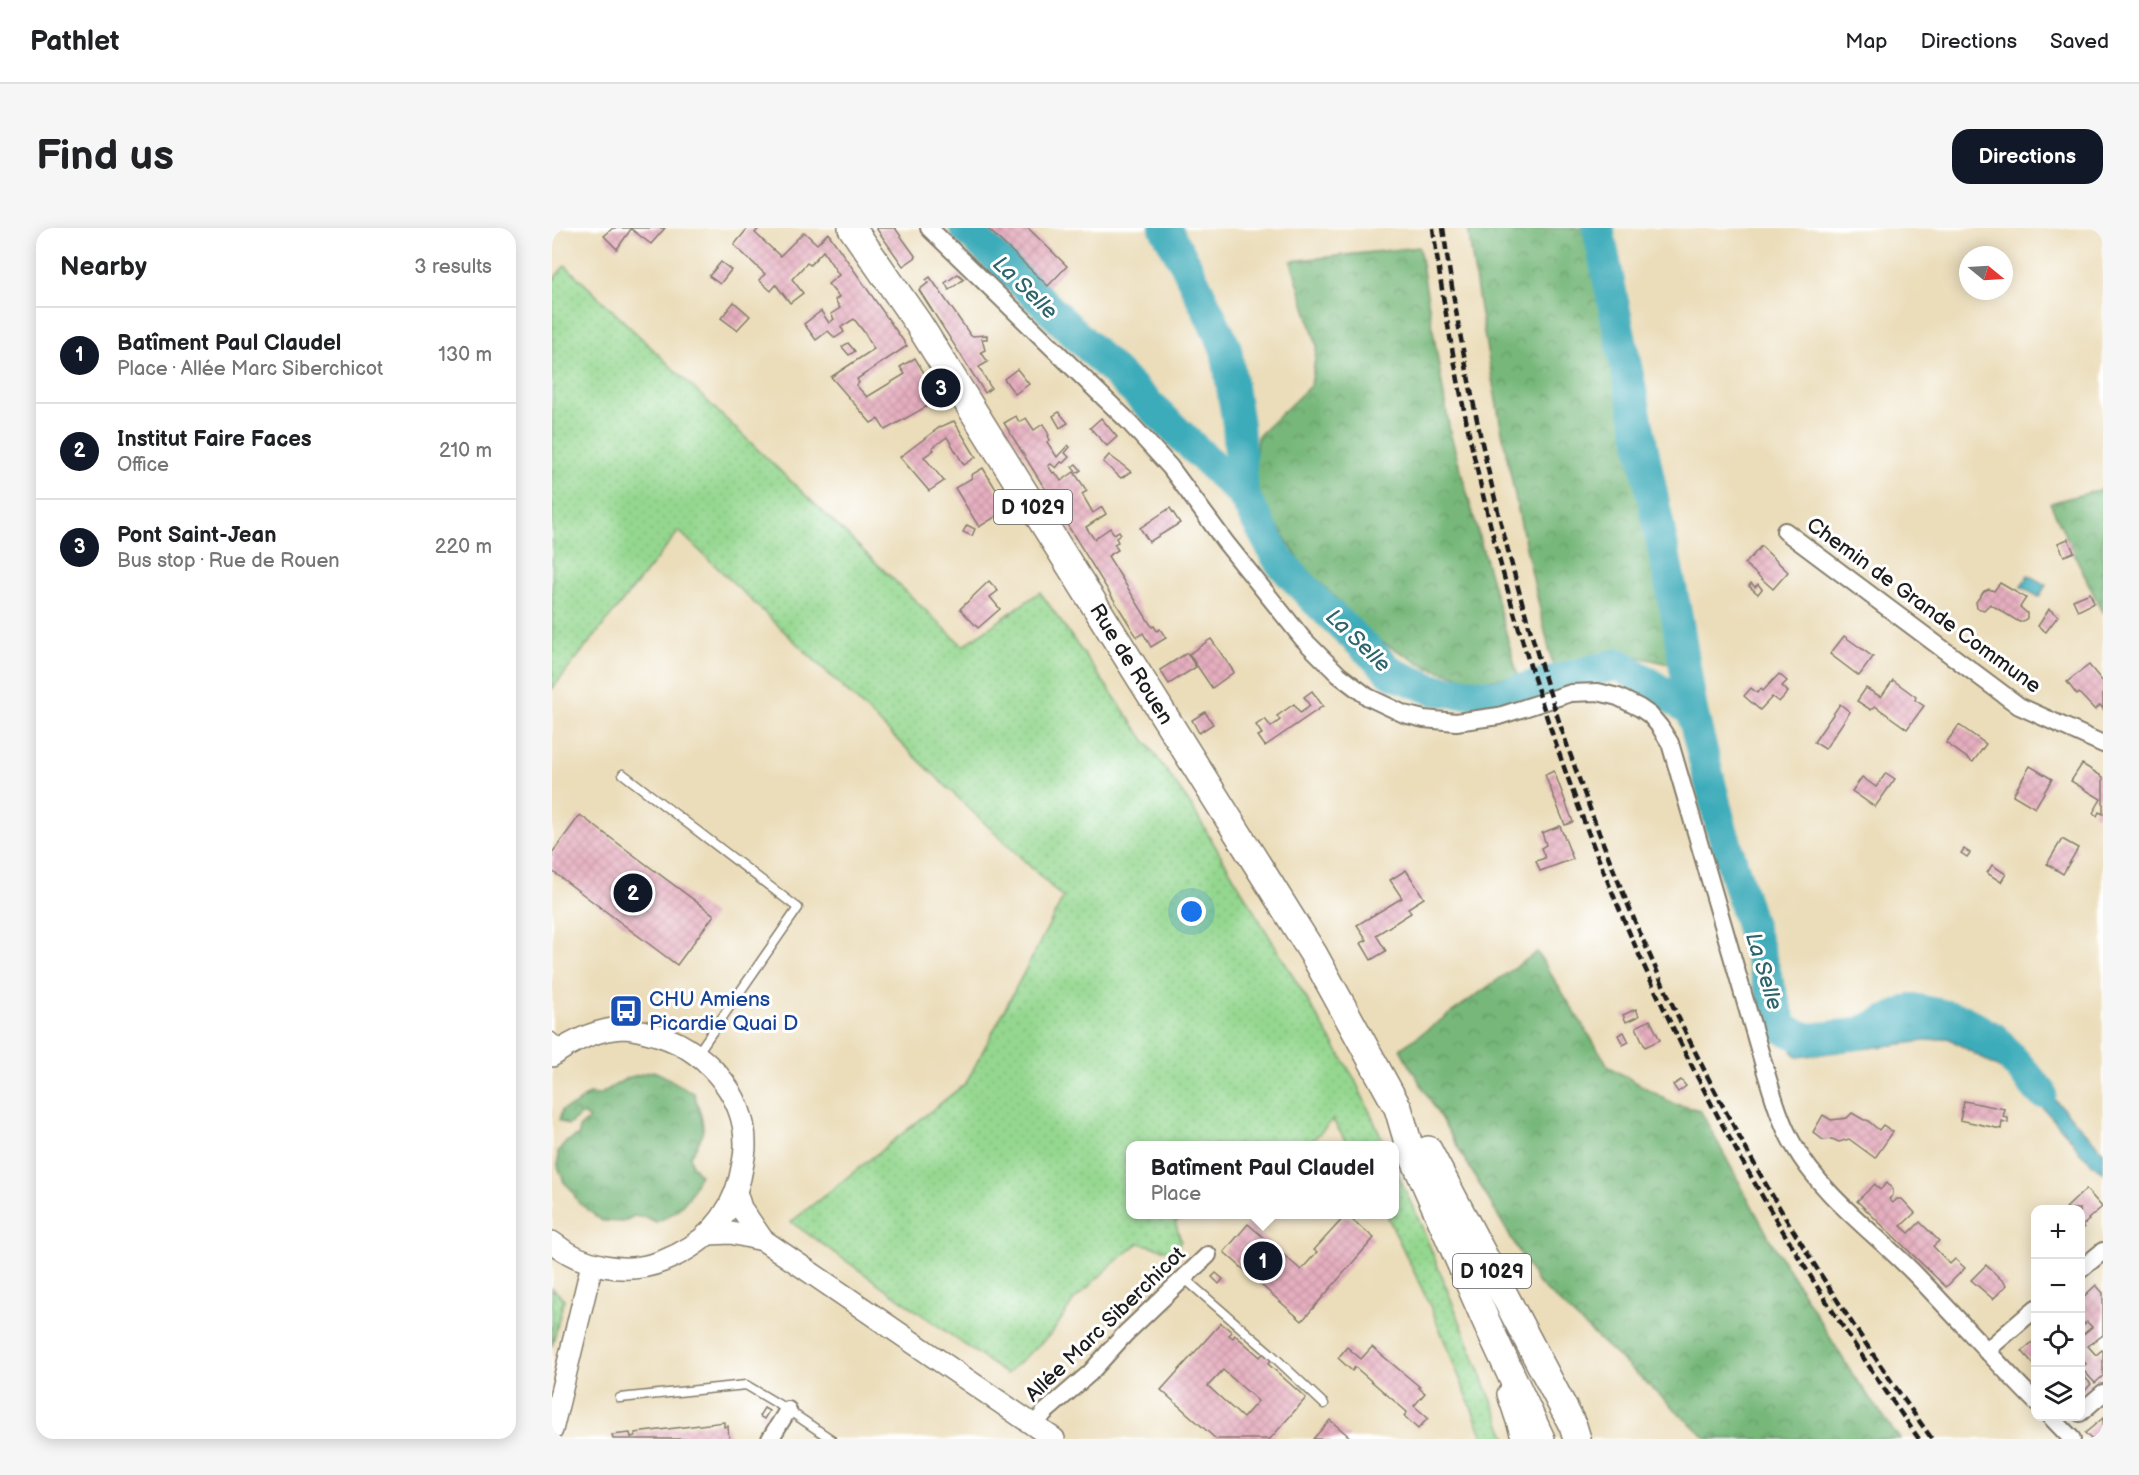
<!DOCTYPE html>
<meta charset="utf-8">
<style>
:root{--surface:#fff;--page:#f6f6f6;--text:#202124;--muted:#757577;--line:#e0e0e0;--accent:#111827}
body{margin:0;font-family:"Balsamiq Sans",sans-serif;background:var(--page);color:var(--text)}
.controls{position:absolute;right:18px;bottom:18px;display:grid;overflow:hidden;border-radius:12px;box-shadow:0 3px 15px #0003}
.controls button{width:54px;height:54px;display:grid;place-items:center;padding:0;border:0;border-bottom:2px solid var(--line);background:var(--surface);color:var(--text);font:30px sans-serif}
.compass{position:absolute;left:1407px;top:18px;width:54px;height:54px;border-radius:50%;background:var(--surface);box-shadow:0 3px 15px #0003;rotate:108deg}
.you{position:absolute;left:640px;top:684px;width:21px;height:21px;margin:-15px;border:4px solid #fff;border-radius:50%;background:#1a73e8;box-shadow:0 0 0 9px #1a73e833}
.badge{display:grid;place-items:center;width:39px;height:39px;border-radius:50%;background:var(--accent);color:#fff;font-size:20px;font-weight:700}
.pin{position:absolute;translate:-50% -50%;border:3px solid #fff;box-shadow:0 2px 6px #0006}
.popup{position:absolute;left:574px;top:913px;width:273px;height:78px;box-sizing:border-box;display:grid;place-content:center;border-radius:12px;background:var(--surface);filter:drop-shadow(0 2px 4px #0005);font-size:20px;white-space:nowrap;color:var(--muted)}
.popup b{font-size:22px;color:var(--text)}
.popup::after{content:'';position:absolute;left:50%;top:100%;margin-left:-12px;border:12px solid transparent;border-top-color:var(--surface)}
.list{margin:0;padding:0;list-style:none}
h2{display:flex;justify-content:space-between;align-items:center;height:78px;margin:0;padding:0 24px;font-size:26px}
h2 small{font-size:20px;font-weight:400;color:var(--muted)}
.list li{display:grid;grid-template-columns:39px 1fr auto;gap:18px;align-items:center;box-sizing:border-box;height:96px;padding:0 24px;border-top:2px solid var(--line)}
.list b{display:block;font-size:22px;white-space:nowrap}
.list p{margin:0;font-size:20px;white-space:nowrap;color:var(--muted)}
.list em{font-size:20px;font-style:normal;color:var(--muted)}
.icon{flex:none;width:33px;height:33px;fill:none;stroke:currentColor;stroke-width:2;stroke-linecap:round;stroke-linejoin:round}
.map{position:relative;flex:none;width:1551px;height:1211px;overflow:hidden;border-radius:18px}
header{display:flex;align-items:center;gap:36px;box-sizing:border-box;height:84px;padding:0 30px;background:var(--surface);border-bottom:2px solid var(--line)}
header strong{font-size:28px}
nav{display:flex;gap:33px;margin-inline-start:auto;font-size:21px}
.intro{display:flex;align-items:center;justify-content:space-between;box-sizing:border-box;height:144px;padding:0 36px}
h1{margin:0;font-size:42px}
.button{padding:15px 27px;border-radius:18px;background:var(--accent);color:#fff;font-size:21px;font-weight:700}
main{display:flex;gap:36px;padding:0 36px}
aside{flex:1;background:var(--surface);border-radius:18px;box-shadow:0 3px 15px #0003}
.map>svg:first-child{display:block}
.grass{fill:url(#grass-dots);stroke:#587a56;stroke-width:1.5}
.forest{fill:url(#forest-crowns);stroke:#4a6a4b;stroke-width:1.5}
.water{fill:#3dacba;stroke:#2c646b;stroke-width:1.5}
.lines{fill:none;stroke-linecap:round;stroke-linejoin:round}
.river{stroke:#3dacba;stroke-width:32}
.building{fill:url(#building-cross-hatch);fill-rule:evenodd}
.service-casing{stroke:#847c6b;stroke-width:11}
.minor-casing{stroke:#847c6b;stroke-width:20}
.tertiary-casing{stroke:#847c6b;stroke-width:24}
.primary-casing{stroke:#847c6b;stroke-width:30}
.service{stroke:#fff;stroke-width:8}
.minor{stroke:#fff;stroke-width:16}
.tertiary{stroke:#fff;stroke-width:21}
.primary{stroke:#fff;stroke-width:27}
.rail{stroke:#1c1c1c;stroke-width:4.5;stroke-dasharray:9 4.5;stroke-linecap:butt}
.labels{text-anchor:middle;stroke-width:6;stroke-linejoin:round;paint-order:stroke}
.shield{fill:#fff;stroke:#606060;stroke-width:1.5}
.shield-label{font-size:20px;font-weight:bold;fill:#1c1c1c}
.street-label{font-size:21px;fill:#1c1c1c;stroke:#fff}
.transit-label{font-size:21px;fill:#164399;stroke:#fff;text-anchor:start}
.water-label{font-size:22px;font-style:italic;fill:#2c646b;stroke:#fff}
</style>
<header>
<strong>Pathlet</strong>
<nav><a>Map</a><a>Directions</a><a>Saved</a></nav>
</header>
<div class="intro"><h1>Find us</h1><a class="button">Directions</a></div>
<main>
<aside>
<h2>Nearby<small>3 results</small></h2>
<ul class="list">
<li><span class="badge">1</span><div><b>Batîment Paul Claudel</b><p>Place · Allée Marc Siberchicot</p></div><em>130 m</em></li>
<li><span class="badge">2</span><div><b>Institut Faire Faces</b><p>Office</p></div><em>210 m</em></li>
<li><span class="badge">3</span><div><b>Pont Saint-Jean</b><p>Bus stop · Rue de Rouen</p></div><em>220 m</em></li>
</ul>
</aside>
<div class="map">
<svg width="1551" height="1211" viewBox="0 0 1551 1211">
<defs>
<pattern id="grass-dots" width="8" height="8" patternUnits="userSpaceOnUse" patternTransform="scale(1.5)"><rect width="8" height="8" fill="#94d78f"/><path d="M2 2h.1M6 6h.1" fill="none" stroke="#7fb87b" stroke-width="1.8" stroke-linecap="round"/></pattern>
<pattern id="forest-crowns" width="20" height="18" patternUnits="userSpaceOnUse" patternTransform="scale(1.5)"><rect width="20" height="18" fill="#77b87a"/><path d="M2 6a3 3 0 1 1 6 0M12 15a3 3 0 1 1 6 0" fill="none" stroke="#619563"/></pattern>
<pattern id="building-cross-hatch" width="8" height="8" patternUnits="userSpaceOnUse" patternTransform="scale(1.5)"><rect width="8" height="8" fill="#e6afc0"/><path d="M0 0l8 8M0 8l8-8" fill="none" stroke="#c596a4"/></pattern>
</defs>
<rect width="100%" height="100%" fill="#fff"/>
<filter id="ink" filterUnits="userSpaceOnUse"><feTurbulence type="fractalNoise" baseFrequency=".0167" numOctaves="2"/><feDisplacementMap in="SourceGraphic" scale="12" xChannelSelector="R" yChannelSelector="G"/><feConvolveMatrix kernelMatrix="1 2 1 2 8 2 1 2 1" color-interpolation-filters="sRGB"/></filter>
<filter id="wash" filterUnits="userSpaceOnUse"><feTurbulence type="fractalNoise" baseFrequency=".008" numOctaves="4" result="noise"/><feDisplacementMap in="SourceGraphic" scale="24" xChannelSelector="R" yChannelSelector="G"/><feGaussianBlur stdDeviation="1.35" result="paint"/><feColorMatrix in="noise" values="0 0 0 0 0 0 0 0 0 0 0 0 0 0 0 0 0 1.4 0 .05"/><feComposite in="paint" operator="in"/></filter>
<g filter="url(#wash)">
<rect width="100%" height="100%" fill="#ebddba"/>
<g class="grass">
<polygon points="13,37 411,418 488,364 638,576 802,850 833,917 796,917 781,892 756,917 579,918 579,986 639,987 623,994 629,1013 622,1024 587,1015 563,1034 522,1072 500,1105 454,1146 239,994 414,855 511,670 127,303 0,461 0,53"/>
<polygon points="843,940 870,999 955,1211 932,1211 880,1082 835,987 843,986"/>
<polygon points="0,1060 12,1071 0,1119"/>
</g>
<g class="forest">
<path d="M 916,0 L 1034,0 L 1122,437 L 1064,424 L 1001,438 C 967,293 936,148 916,0 Z"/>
<polygon points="867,19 898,204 966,448 927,453 877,440 824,411 749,335 701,260 705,209 759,157 765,118 739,33"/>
<polygon points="1551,261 1551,386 1498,275"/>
<polygon points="985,724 1057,839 1122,876 1148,882 1219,1013 1301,1147 1348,1211 1155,1211 985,1054 848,821"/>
<path d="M 101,843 C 116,848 127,859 142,865 C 150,894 159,900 138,928 L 140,937 L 148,947 C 143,954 141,963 136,970 C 129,980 117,989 104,994 L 95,990 L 82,988 L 70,994 L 50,993 L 26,974 L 19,961 L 12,954 L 6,938 L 6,924 L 14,914 L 27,907 L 27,900 L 37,891 L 31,886 L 16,897 L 7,892 L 10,882 L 21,878 L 37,866 L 47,867 L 75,850 Z"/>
</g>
<g class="water">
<polygon points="1476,347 1494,357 1487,369 1469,359"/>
<polygon points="1384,795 1407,799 1447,822 1476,843 1551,923 1551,945 1528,924 1519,911 1464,850 1396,810 1246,829 1240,823 1340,801"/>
</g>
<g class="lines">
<g class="river">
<polyline points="413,0 691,267 727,333 765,374 840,445 882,462 944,468 1067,436 1140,483 1169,599 1230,800 1256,811 1305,806 1361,781 1408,791 1443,811 1489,864"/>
<polyline points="613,0 633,35 674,121 686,197 691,267"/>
<polyline points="1046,0 1125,389 1140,483"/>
</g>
</g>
<g id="blocks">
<g class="building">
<polygon points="61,0 113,0 99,16 79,1 65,21 52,8"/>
<polygon points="196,0 207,0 203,5 228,28 252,4 265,16 276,5 355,118 305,151 307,155 304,157 315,169 353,146 348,139 363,130 388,171 333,202 326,191 319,195 279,149 322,121 312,104 302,91 289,99 292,104 283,110 276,103 264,112 252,96 269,83 277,95 282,91 279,86 288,80 283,72 287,69 276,56 287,47 271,23 258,37 255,35 240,51 251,65 238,75 224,57 219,63 207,52 213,46 182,17"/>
<polygon points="324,0 343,0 364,29 351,38"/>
<polygon points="435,0 476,0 515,38 496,58"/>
<polygon points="169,34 179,42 168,56 157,48"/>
<polygon points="406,46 412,51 397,62 393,55"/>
<polygon points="378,49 419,108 435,107 435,111 430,111 433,122 429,124 436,134 427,139 439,160 433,165 367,62 376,55 374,52"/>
<polygon points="182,74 198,88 185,102 169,90"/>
<polygon points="296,115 303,123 297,127 290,119"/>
<polygon points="465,141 477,156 463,166 452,151"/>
<polygon points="507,184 516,195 508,200 501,188"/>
<polygon points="464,188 467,194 474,190 482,202 491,196 497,207 496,208 498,212 495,214 505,229 516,217 518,219 513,225 517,229 511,235 509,234 504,240 499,236 496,238 501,245 503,244 509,253 522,244 535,263 530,266 541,285 550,279 554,286 534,299 542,311 558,300 562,306 567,303 569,306 564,310 566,314 562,316 566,322 556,328 600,399 602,398 605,403 608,401 614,410 599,419 591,405 585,409 452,195"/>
<polygon points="549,190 565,209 555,218 538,200"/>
<polygon points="402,193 424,229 412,237 395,209 380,220 382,222 372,229 392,253 377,263 348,229 388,199"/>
<polygon points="557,227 573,239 579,244 569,250 551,234"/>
<polygon points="524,236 529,242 525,245 520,239"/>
<polygon points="431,240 456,281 427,299 403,260 420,250 419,247"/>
<polygon points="618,280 628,295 597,314 588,300"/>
<polygon points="415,297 423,301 420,308 411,304"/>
<polygon points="1516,311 1522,324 1512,328 1506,315"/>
<polygon points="1209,318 1236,344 1221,361 1193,336"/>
<polygon points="437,353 446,363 438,369 448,381 426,400 408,381"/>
<polygon points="1199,355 1203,359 1206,356 1210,361 1206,366 1197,358"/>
<polygon points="1448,355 1474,370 1468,379 1475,385 1475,390 1471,393 1467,394 1438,376 1432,382 1425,380 1424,374 1432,363 1437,361 1442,363"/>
<polygon points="1538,365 1542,375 1526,383 1521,372"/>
<polygon points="1497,381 1506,388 1494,404 1486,398"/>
<polygon points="1292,408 1321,429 1307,448 1278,426"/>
<polygon points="659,411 682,444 660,460 637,426"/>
<polygon points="635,425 644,439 617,456 608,442"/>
<polygon points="1537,437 1551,454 1551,481 1548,477 1543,482 1527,465 1525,467 1515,454"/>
<polygon points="1227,446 1235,453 1230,458 1236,464 1227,474 1220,469 1208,482 1192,468 1199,460 1205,465 1209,461 1211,463"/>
<polygon points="1341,452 1364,469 1363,472 1372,478 1355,501 1323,478 1319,482 1305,473 1314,460 1329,469"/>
<polygon points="760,463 771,478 713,518 706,508 710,506 704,497 713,491 719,499 728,492 725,488 742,476 748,485 758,478 752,469"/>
<polygon points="1288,476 1298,484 1273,521 1262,514"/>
<polygon points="653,484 661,496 647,505 640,492"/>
<polygon points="1407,497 1434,516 1421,534 1394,515"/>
<polygon points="1530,536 1551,549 1551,586 1547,584 1545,588 1541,585 1549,571 1519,553"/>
<polygon points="1478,538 1500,551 1483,580 1461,567"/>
<polygon points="1002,543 1021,594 1013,597 993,547"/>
<polygon points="1334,545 1343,551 1323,579 1300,563 1310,549 1324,559"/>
<polygon points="28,587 162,687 125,737 0,643 0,625"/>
<polygon points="1008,598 1021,631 988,643 984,633 993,630 989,620 994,617 990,605"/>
<polygon points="1510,611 1526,620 1511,646 1495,636"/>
<polygon points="1412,621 1418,625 1415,629 1409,625"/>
<polygon points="1440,637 1454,646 1449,654 1435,645"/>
<polygon points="854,642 872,670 856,680 859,685 824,707 834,723 819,732 809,715 815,712 805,697 850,670 838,652"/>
<polygon points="1084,781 1087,788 1074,794 1071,787"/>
<polygon points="1098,792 1108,812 1093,819 1084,799"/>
<polygon points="1072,804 1077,814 1071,817 1066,807"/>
<polygon points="1129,852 1134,858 1126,864 1121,857"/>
<polygon points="1412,873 1453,881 1451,889 1456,890 1456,895 1450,893 1449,901 1408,892"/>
<polygon points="1300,885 1312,892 1315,892 1327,902 1331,897 1341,904 1323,930 1297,911 1287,914 1280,911 1271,912 1261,904 1271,887 1279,892 1295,890"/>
<polygon points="1335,955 1341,962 1341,967 1337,971 1341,975 1345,971 1350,971 1363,985 1349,998 1357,1005 1368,994 1387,1013 1381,1018 1398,1036 1403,1031 1413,1040 1394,1059 1305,973 1323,956 1328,962"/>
<polygon points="1534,961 1550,979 1536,991 1537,992 1530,998 1532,1000 1528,1003 1528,981 1515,981 1514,980"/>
<polygon points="794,987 822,1010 750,1093 672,1024 696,996 749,1042 765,1024 762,1022"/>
<polygon points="1434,1037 1455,1057 1441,1071 1419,1052"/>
<polygon points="664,1045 671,1051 667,1056 660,1049"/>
<polygon points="1544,1057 1551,1065 1551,1107 1536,1118 1544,1127 1550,1122 1551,1124 1551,1148 1543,1155 1529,1140 1534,1136 1528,1129 1528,1109 1540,1099 1535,1094 1532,1096 1528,1093 1528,1072"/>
<path d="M 669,1095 L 680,1104 L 677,1107 L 681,1110 L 683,1107 L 708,1129 L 714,1122 L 722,1129 L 716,1136 L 754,1170 L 718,1211 L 664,1211 L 609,1162 ZM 671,1142 L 706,1173 L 691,1190 L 656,1158 Z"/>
<polygon points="1484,1111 1484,1139 1470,1123"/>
<polygon points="795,1119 809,1131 820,1119 868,1159 867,1160 873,1165 862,1178 876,1190 866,1201 852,1188 855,1184 803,1139 800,1143 786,1130"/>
<polygon points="1528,1144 1539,1156 1528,1168"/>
<polygon points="212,1180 217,1183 212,1191 207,1188"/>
<polygon points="1551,1190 1551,1211 1539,1211 1533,1205"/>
<polygon points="778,1192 800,1211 761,1211"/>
<polygon points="172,1194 172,1199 176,1198 177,1211 61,1211 60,1207 78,1205 79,1209 83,1208 83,1205"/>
</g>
</g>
</g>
<g filter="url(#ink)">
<use href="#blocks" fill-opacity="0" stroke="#847c6b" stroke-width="1.5"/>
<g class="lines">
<defs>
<g id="service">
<polyline points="71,546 246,680 145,826"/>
<polyline points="0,809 11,819"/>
<polyline points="633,1051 718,1125 772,1176"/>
<polyline points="68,1170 194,1157 236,1182 279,1211"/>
</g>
<g id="minor">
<path d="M 377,0 L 576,193 L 618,239 L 674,315 L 751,411 L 787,447 L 816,469 L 852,486 L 872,491 L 904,494 L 947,488 L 1019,465 L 1046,464 L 1066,469 L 1088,480 L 1098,487 L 1108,499 L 1118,515 L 1215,848 C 1222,871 1229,895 1241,916 C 1270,968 1321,1003 1362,1045 C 1403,1087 1442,1132 1484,1174"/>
<polyline points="1233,303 1467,478 1551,516"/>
<polyline points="1528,1042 1551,1023"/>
<polyline points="1434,1123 1484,1080"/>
<polyline points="1528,1185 1551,1165"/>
<polyline points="1498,1188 1520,1211"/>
<polyline points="482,1198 492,1185 538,1145 573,1106 656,1027"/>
<polyline points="218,1211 236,1182"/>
</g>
<g id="tertiary">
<path d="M 0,828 C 21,813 45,801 71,800 C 80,800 90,803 98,805 C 149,817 194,864 193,918 C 193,929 190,939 188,950 C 177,992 151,1017 111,1033 C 74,1048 30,1038 0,1014"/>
<polyline points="184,964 189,980 211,1012 502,1211"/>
<polyline points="157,1006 179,1005 211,1012"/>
<polyline points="956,1166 971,1211"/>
<polyline points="0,1202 40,1036"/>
</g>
<g id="primary">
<path id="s1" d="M 300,0 L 366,95 L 762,727 L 846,880 L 858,921 L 934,1093 L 989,1211"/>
<polyline points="876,922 1021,1198 1025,1211"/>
</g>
</defs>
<use href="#service" class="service-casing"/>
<use href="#minor" class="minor-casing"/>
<use href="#tertiary" class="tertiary-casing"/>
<use href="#primary" class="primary-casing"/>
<use href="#service" class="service"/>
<use href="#minor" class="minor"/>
<use href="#tertiary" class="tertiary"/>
<use href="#primary" class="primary"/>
<g class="rail">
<path d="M 881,0 C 925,327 1031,649 1193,938 C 1246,1032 1305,1123 1367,1211"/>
<path d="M 891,0 C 940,345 1052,683 1230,984 C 1277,1062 1327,1137 1380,1211"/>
</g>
</g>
</g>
<defs>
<symbol id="bus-square" viewBox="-11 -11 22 22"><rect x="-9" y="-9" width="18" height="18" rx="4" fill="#1a4fb4" stroke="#fff"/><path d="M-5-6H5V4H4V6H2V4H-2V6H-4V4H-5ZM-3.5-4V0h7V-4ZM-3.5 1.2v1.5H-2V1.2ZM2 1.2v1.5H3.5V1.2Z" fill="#fff"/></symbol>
</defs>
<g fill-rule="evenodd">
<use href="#bus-square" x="55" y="764" width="38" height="38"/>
</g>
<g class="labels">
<g class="shield">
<rect x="442" y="262" width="78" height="34" rx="4.5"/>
<rect x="901" y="1026" width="78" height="34" rx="4.5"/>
</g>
<g class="shield-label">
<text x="481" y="286">D 1029</text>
<text x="940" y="1050">D 1029</text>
</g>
<g class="street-label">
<text transform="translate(1372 377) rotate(36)" y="7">Chemin de Grande Commune</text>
<text dy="7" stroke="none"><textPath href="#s1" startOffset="518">Rue de Rouen</textPath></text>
<text transform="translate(553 1096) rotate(-44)" y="7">Allée Marc Siberchicot</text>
</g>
<g class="transit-label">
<text x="97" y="778">CHU Amiens<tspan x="97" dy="24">Picardie Quai D</tspan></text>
</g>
<g class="water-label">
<text transform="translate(474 59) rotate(44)" y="8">La Selle</text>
<text transform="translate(807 412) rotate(44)" y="8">La Selle</text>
<text transform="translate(1213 743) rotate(73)" y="8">La Selle</text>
</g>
</g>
</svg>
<div class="controls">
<button>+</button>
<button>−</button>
<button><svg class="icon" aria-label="locate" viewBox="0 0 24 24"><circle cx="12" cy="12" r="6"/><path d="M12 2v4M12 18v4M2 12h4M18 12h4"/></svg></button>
<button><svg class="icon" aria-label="layers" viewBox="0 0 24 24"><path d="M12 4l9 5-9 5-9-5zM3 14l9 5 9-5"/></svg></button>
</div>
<svg class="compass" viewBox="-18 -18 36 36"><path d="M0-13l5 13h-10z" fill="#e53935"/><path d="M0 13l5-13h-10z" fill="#757577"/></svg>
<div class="you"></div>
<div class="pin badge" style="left:711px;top:1033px">1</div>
<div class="popup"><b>Batîment Paul Claudel</b>Place</div>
<div class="pin badge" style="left:81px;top:665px">2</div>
<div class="pin badge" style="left:389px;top:160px">3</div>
</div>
</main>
